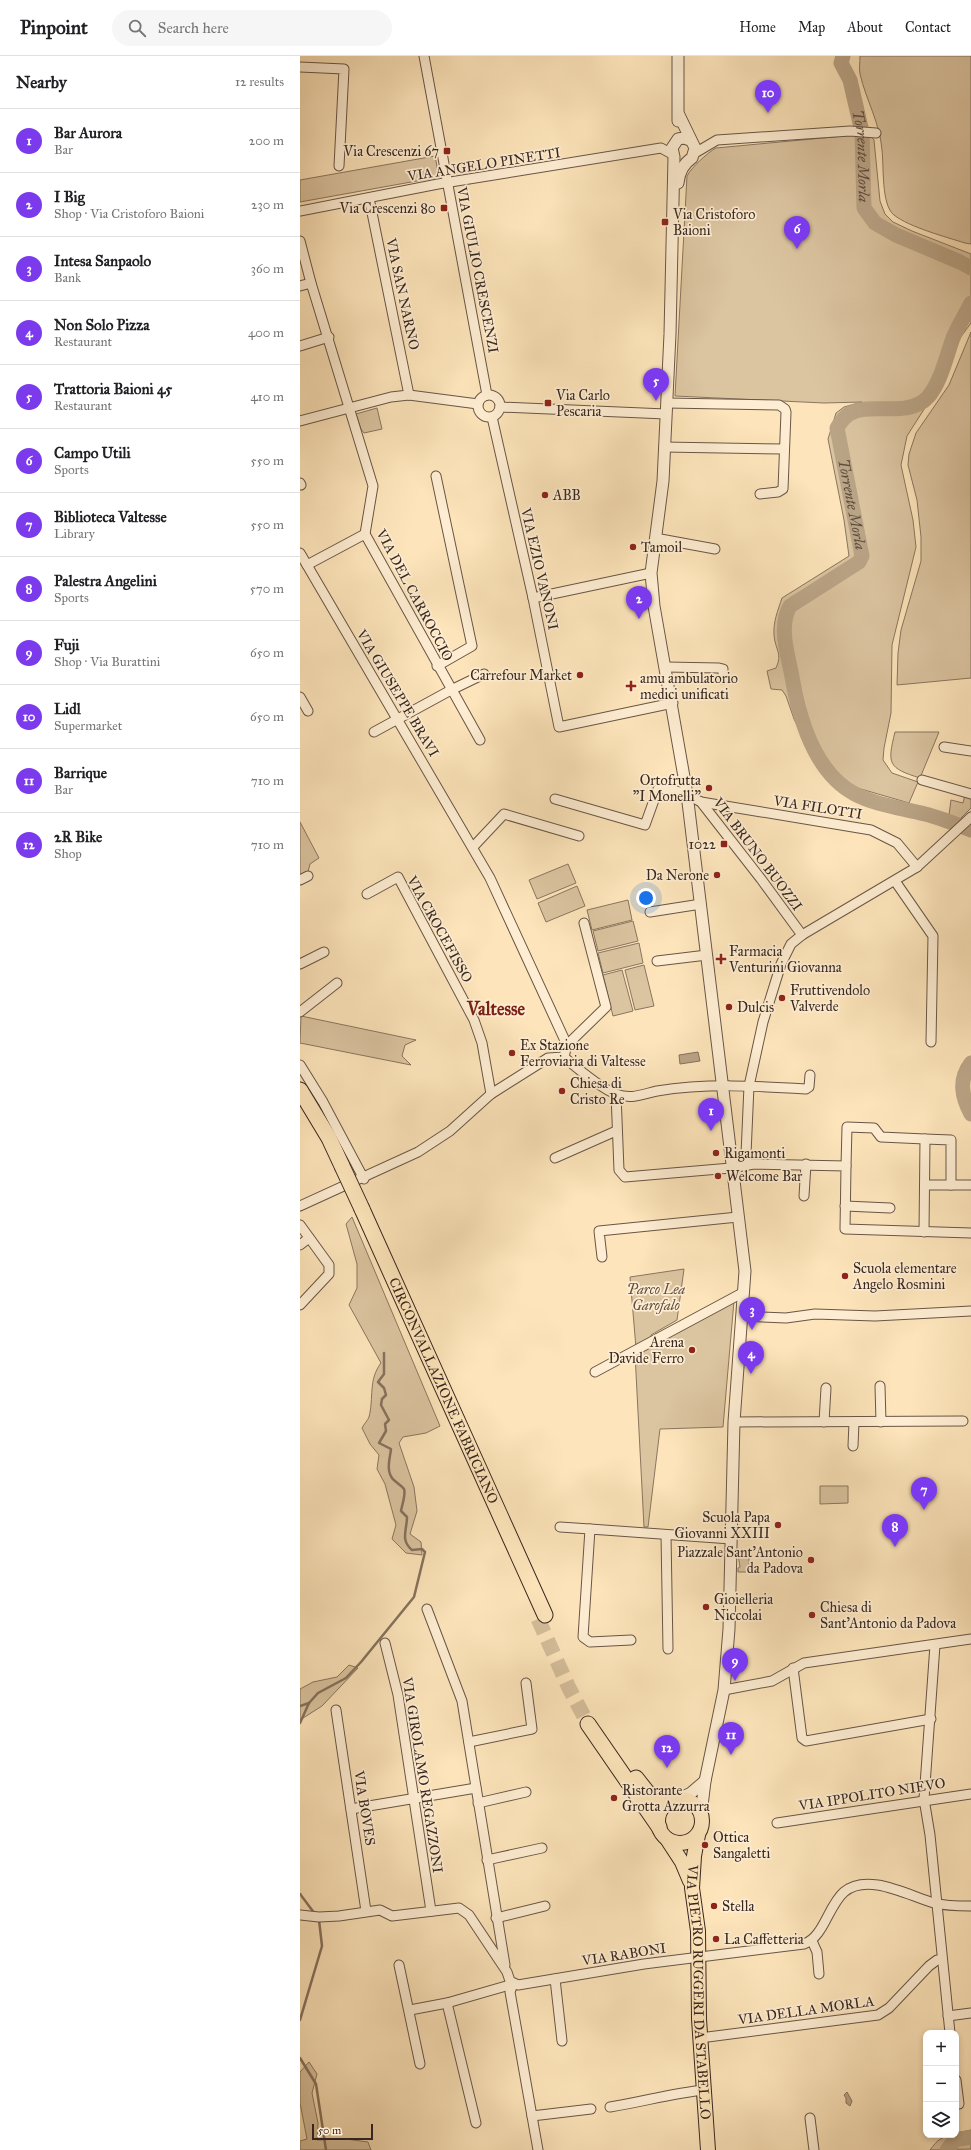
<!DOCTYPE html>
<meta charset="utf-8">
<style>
:root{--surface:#fff;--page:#f6f6f6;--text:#202124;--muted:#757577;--line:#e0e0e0;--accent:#7c3aed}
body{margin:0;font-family:"IM FELL Great Primer",serif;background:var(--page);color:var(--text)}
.controls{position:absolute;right:12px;bottom:12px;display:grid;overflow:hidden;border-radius:8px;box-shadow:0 2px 6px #0003}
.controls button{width:36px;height:36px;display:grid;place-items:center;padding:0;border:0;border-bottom:1px solid var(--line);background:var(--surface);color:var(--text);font:20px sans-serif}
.scale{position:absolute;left:12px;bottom:10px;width:61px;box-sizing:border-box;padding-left:4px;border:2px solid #372720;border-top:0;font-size:11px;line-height:14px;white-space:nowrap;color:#372720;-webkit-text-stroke:3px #feedd2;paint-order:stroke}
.you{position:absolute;left:346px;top:842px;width:14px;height:14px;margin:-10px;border:3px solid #fff;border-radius:50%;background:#1a73e8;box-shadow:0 0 0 6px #1a73e833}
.badge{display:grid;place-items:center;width:26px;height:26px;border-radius:50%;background:var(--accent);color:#fff;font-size:13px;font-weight:700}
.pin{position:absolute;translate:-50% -33px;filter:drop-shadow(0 1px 2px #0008)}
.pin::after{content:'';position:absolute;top:21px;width:14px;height:12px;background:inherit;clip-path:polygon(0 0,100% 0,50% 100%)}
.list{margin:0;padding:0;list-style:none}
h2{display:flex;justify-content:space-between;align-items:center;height:52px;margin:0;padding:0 16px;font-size:17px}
h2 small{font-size:13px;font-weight:400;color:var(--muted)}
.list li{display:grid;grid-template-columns:26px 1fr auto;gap:12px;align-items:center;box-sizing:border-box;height:64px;padding:0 16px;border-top:1px solid var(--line)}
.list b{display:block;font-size:15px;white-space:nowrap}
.list p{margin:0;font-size:13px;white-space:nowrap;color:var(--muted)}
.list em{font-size:13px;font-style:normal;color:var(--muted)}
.icon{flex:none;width:22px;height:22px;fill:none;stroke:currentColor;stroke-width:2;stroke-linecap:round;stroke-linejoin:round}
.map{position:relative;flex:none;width:671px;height:2094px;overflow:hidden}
header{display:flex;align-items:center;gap:24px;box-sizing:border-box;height:56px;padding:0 20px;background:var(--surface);border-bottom:1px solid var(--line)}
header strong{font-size:19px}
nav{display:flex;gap:22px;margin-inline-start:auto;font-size:14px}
.search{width:280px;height:36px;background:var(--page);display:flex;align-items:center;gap:10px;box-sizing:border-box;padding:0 14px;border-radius:22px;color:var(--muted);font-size:15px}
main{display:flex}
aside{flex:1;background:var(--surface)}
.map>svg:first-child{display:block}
.green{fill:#dbc4a0;stroke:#897660}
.water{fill:#baa486;stroke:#86725d}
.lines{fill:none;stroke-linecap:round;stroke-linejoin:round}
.stream{stroke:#86725d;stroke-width:2.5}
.river{stroke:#baa486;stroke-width:15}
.trunk-tunnel{stroke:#d5be9b;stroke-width:15;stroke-dasharray:15 8;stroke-linecap:butt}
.minor-casing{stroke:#685646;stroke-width:11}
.tertiary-casing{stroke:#685646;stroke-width:13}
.primary-casing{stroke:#372720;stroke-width:16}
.trunk-casing{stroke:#372720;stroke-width:17}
.minor{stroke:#feedd2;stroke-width:9}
.tertiary{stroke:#feedd2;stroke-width:11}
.primary{stroke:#fde4ba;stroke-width:14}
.trunk{stroke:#fde4ba;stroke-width:15}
.trunk-bridge-casing{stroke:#372720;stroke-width:17;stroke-linecap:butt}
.trunk-bridge{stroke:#fde4ba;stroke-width:15}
.poi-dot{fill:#8f2418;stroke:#feedd2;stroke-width:1.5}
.labels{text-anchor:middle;stroke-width:3.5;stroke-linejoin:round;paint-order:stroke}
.poi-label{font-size:14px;fill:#372720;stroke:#feedd2;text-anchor:start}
.street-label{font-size:14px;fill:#372720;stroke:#feedd2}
.park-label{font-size:14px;font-style:italic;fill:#604e40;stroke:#feedd2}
.water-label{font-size:15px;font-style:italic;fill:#5e4c3f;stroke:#feedd2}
.district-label{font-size:18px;font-weight:bold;fill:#7a1f14;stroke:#feedd2}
</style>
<header>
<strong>Pinpoint</strong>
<div class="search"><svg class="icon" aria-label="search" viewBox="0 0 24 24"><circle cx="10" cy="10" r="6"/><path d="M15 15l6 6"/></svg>Search here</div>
<nav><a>Home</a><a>Map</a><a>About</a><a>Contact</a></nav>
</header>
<main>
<aside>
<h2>Nearby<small>12 results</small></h2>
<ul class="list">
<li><span class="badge">1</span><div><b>Bar Aurora</b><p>Bar</p></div><em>200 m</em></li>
<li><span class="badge">2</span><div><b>I Big</b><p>Shop · Via Cristoforo Baioni</p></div><em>230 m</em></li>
<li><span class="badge">3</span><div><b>Intesa Sanpaolo</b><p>Bank</p></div><em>360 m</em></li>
<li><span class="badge">4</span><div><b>Non Solo Pizza</b><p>Restaurant</p></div><em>400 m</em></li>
<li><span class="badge">5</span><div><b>Trattoria Baioni 45</b><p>Restaurant</p></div><em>410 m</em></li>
<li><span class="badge">6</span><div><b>Campo Utili</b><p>Sports</p></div><em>550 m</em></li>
<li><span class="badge">7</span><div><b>Biblioteca Valtesse</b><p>Library</p></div><em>550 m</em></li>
<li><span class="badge">8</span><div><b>Palestra Angelini</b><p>Sports</p></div><em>570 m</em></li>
<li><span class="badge">9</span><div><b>Fuji</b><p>Shop · Via Burattini</p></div><em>650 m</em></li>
<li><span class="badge">10</span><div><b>Lidl</b><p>Supermarket</p></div><em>650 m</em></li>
<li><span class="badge">11</span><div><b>Barrique</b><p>Bar</p></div><em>710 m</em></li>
<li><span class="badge">12</span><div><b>2R Bike</b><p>Shop</p></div><em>710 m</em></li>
</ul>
</aside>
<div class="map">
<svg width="671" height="2094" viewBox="0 0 671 2094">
<rect width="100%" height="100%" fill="#fde4ba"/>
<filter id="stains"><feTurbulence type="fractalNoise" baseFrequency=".005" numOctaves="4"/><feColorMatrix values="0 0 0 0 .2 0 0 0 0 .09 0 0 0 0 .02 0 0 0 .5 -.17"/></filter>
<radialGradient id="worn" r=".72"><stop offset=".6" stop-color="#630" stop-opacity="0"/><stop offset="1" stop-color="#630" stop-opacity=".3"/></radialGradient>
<g class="green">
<path d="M 560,0 L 671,0 L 671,188 L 665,187 C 646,181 609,171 594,159 C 581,149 584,110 582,94 C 580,67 566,44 560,18 C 559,13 560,6 560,0 Z"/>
<path d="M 555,79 L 570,79 L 574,84 L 580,145 L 585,158 L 593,166 L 612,175 L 671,198 L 671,267 L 660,282 L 642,325 L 607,380 L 601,409 L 613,464 L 616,491 L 592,589 L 591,657 L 584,692 L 583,704 L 592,717 L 618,726 L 609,747 L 554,731 L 533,714 L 514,681 L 509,693 L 494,663 L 486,640 L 482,634 L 471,633 L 467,615 L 476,612 C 483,597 475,594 474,579 C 473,566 478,554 482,542 L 549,500 L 544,464 L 528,383 L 536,357 L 544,351 L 562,346 L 524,347 L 375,340 L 387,120 C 391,112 407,97 416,92 Z"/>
<polygon points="135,100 139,121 0,146 0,124"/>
<polygon points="671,276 671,622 597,629 598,597 601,574 621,505 621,481 617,444 608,409 609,398 616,377 649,329"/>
<polygon points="77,352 82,373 64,377 61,373 56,358"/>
<path d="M 595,676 L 639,676 L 620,722 C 588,712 587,708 595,676 Z"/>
<polygon points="665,739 671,742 671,752 660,763 649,759 651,744 663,747"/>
<polygon points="0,766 19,802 10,808 8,816 0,820"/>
<polygon points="268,808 276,827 237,843 229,824"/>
<polygon points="277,830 285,850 246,866 238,847"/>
<polygon points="328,844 332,864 292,874 287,854"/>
<polygon points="333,865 338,885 298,895 293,875"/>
<polygon points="339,887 343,907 303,917 298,897"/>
<polygon points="344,909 354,950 335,954 325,914"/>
<polygon points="322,914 333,955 313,960 303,919"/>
<polygon points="1,960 116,984 105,989 102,1000 111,1009 0,987"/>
<path d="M 52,1161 L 140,1370 L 126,1377 L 103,1381 L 99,1387 L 114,1431 L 117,1455 L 110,1478 L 121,1486 L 122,1499 L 106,1497 L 92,1483 L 96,1469 L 85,1428 L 77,1413 L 79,1399 L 70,1388 L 62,1372 C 64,1368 68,1364 69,1361 C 74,1342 68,1324 81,1307 L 49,1249 L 57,1232 L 57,1208 L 46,1168 Z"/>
<polygon points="384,1213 377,1264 351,1279 352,1284 336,1292 330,1221"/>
<polygon points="434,1245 423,1371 360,1373 348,1471 344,1471 335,1298"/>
<polygon points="520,1430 548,1430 548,1447 520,1448"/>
<polygon points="438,1498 449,1498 449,1516 438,1516 438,1512 440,1511"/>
<polygon points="49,1609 58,1612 22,1650 0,1664 0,1633 13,1626 37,1621"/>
<polygon points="9,2006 17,2018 12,2037 18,2067 17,2084 46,2083 68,2086 71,2094 0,2094 0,2085 7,2083 0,2047 0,2016"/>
<path d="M 671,2074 L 671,2093 L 630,2094 C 637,2084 643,2079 656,2079 L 656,2077 Z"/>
</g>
<g class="water">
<polygon points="398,996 400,1005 380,1008 379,999"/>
<polygon points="547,2036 552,2045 550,2050 546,2047 546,2042 544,2039"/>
</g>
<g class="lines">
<g class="stream">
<polyline points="0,1650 9,1647"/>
<path d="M 0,1667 L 9,1647 L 18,1637 L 46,1622 L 61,1606 L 114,1541 L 125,1496 L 122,1493 L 112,1494 C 100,1484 107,1474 107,1461 L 101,1455 C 102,1449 106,1438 104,1433 C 101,1429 95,1426 92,1422 C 86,1414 90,1402 91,1393 L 79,1387 L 86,1375 L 85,1368 L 89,1364 L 81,1349 L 82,1343 L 86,1339 L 84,1332 L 78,1326 L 84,1318 L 84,1297"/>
<polyline points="0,1838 15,1858"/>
<polyline points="0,1964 22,1890 19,1864"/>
<polyline points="0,2002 16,2028 26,2094"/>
</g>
<g class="river">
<path id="s1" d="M 543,0 L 541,7 L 550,24 L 562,76 L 564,152 L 575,167 L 596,179 L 660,206 L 671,212"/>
<path id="s2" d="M 671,247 C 665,259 658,270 653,282 C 646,301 641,326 628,341 C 608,363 570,345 549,358 C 544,361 540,367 537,372 L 562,500 L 559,506 L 490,550 C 478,571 488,598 492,621 C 499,662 515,717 555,738 C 576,749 602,752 625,758 C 641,762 656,768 671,774"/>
<path d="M 671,1007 C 658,1024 662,1041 671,1058"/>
<polyline points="647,2094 655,2084 671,2081"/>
</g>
<polyline class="trunk-tunnel" points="238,1563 269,1632 288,1668"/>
<defs>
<g id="minor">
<polyline points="124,0 187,339"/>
<polyline points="0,11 44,13 39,110"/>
<polyline points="395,97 417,84 550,75 576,77"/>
<polyline points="69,142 109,339"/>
<polyline points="0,155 138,128 361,92 372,98"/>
<polyline points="0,185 11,227 73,430 65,478 180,684"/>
<polyline points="0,230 11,227"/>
<polyline points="0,290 29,281"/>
<circle cx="189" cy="350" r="11"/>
<polyline points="367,347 479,349 485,353 486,356 483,433 478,436 460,438"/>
<polyline points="200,351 366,358"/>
<polyline points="192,361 233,542 259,671 373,647"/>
<polyline points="0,365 91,341 109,339 178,348"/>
<polyline points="364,391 484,393"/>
<polyline points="136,420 172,590 137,610"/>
<polyline points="0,427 1,429"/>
<polyline points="355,482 415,493"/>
<polyline points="0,497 190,822 267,989 264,1001"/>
<polyline points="7,509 65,478"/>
<polyline points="233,542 351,517"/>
<polyline points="366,611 419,612 423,613 423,623"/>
<polyline points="0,641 8,655"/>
<polyline points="74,676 151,634 184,618"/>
<polyline points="644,691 671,695"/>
<polyline points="622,724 671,738"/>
<path d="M 255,743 L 345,769 L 358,733 C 370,730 391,740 401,746 L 461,823 L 502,879"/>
<polyline points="401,746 571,774 597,787 617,811"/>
<polyline points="173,791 204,758 279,780"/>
<polyline points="0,824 8,820"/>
<polyline points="595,825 633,880 631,986"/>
<polyline points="67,838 98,821 174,964 182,987 191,1038"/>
<polyline points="350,856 401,848"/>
<polyline points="357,905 407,899"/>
<polyline points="0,908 24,896"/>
<polyline points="0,956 37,927"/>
<polyline points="267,989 306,951 284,867"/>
<polyline points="0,1009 23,1046 64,1123"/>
<polyline points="316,1038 319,1114 325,1121 431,1112 454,1108 546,1110 545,1173 671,1177"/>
<polyline points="255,1102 316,1075"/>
<polyline points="447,1109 446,1098 449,1030 463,966 481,908 491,888 502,879 617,811 671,761"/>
<polyline points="546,1110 547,1071 574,1072 581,1081 625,1083"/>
<polyline points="626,1129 671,1129"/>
<polyline points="504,1140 506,1108"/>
<path d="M 0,1150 L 118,1096 L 150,1075 L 191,1038 L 248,1002 L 264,1001 C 277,1012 300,1032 316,1038 C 331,1044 343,1038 357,1035 C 406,1027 457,1030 506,1033 L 509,1031 L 510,1019"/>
<polyline points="545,1150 590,1152"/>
<polyline points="0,1169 29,1209 29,1218 0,1249"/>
<polyline points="624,1176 625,1083 651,1084 651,1129"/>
<polyline points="0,1189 9,1182"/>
<polyline points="302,1201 299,1175 438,1161"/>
<polyline points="442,1260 486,1262 515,1258 575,1260 671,1255"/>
<polyline points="295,1316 444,1236"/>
<polyline points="580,1330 581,1366"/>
<polyline points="434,1366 663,1365"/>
<polyline points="524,1366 526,1332"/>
<polyline points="553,1390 554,1366"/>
<polyline points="260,1471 290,1473"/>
<polyline points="366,1479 368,1593"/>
<polyline points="127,1553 162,1645 205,1909"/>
<polyline points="331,1584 290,1586 283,1581 290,1473 431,1483"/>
<polyline points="85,1587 98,1639 131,1855"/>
<polyline points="635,1589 624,1743 630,1779 650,1977"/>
<polyline points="493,1612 502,1682 506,1685 631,1663"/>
<polyline points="424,1634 472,1625 504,1607 671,1583"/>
<polyline points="36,1654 66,1855"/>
<polyline points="169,1686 232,1673 226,1627"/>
<polyline points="178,1747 226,1736"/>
<polyline points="51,1753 176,1732"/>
<polyline points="477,1767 671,1738"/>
<polyline points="187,1804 242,1792"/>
<path d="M 0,1859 L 19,1861 L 39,1860 L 80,1854 L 92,1860 L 159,1852 L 169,1859 L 207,1916 L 210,1925 L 218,1929 L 344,1908 L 504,1888 C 524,1881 528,1850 544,1836 C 568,1816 609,1840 634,1847 C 646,1850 659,1850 671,1850"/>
<polyline points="196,1862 245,1850"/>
<polyline points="512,1885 517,1896 519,1918"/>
<polyline points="99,1909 120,2008"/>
<polyline points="255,1923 262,1985"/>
<polyline points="213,1928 210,1936 238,2094"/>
<polyline points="147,1947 176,2067"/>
<polyline points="110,1954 147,1947 213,1928"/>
<polyline points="648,1960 671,1957"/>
<polyline points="400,1982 578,1959 589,1952 629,1910 637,1904 641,1903"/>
<polyline points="656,2024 659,2048"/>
<path d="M 310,2051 C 342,2046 373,2037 404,2034"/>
<polyline points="232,2060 291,2053"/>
<polyline points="510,2062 514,2094"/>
</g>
<g id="tertiary">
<polyline points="378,0 378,65"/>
<polyline points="390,84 384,82 378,83 372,92 374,101 370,278 363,425 351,517 354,550 387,738 445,1215 434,1366 429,1573 424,1634 405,1725 401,1758"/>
<path d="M 378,127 C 379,117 383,108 392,102 L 395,92 L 379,59"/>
<polyline points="379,1743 391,1737 405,1725"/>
</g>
<g id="primary">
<circle cx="380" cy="1765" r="22"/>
<path id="s3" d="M 398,1779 L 394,1800 L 392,1832 L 398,1875 L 399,1963 L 408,2094"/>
<polyline points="367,1783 382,1806 390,1825"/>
</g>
<g id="trunk">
<polyline points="0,1034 29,1082 42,1110"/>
<path id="s4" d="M 62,1153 L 245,1559"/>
<polyline points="288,1668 359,1771"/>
<polyline points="336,1722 351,1741 369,1746"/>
</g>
</defs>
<use href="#minor" class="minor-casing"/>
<use href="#tertiary" class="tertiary-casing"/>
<use href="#primary" class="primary-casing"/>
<use href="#trunk" class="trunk-casing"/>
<use href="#minor" class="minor"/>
<use href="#tertiary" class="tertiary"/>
<use href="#primary" class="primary"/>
<use href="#trunk" class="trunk"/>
<defs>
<polyline id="trunk-bridge" points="42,1110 62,1153"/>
</defs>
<use href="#trunk-bridge" class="trunk-bridge-casing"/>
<use href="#trunk-bridge" class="trunk-bridge"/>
</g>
<g class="poi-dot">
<rect x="143" y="91" width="8" height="8" rx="2"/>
<rect x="140" y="148" width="8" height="8" rx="2"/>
<rect x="361" y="162" width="8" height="8" rx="2"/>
<rect x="244" y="343" width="8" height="8" rx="2"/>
<circle cx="245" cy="439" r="4"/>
<circle cx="333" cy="491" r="4"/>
<circle cx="280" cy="619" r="4"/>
<path d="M329 624h4v4h4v4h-4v4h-4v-4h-4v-4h4z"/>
<circle cx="409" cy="732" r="4"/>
<rect x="420" y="784" width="8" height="8" rx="2"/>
<circle cx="417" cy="819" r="4"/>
<path d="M419 897h4v4h4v4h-4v4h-4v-4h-4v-4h4z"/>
<circle cx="482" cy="942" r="4"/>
<circle cx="429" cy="951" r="4"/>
<circle cx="212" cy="997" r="4"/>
<circle cx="262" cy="1035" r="4"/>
<circle cx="416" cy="1097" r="4"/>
<circle cx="418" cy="1120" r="4"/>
<circle cx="545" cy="1220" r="4"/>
<circle cx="392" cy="1294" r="4"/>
<circle cx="478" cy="1469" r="4"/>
<circle cx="511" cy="1504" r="4"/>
<circle cx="406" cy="1551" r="4"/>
<circle cx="512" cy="1559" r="4"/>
<circle cx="314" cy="1742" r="4"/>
<circle cx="405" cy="1789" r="4"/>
<circle cx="414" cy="1850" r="4"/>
<circle cx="416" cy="1883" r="4"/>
</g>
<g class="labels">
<g class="poi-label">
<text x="139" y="100" text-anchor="end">Via Crescenzi 67</text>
<text x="136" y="157" text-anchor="end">Via Crescenzi 80</text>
<text x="373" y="163">Via Cristoforo<tspan x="373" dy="16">Baioni</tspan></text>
<text x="256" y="344">Via Carlo<tspan x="256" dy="16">Pescaria</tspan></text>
<text x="253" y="444">ABB</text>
<text x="341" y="496">Tamoil</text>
<text x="272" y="624" text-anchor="end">Carrefour Market</text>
<text x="340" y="627">amu ambulatorio<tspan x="340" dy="16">medici unificati</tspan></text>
<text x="401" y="729" text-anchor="end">Ortofrutta<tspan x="401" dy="16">"I Monelli"</tspan></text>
<text x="416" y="793" text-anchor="end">1022</text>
<text x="409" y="824" text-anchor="end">Da Nerone</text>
<text x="429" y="900">Farmacia<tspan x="429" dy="16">Venturini Giovanna</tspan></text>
<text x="490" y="939">Fruttivendolo<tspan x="490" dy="16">Valverde</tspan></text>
<text x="437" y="956">Dulcis</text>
<text x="220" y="994">Ex Stazione<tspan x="220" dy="16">Ferroviaria di Valtesse</tspan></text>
<text x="270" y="1032">Chiesa di<tspan x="270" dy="16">Cristo Re</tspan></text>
<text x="424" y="1102">Rigamonti</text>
<text x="426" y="1125">Welcome Bar</text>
<text x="553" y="1217">Scuola elementare<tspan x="553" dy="16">Angelo Rosmini</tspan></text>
<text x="384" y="1291" text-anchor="end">Arena<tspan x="384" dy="16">Davide Ferro</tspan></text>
<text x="470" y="1466" text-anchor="end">Scuola Papa<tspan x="470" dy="16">Giovanni XXIII</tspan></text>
<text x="503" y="1501" text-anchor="end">Piazzale Sant'Antonio<tspan x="503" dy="16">da Padova</tspan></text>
<text x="414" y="1548">Gioielleria<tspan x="414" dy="16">Niccolai</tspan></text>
<text x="520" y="1556">Chiesa di<tspan x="520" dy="16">Sant'Antonio da Padova</tspan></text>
<text x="322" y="1739">Ristorante<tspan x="322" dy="16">Grotta Azzurra</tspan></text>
<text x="413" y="1786">Ottica<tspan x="413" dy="16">Sangaletti</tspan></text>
<text x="422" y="1855">Stella</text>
<text x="424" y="1888">La Caffetteria</text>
</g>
<g class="street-label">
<text transform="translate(184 108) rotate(-9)" y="5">VIA ANGELO PINETTI</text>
<text transform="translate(178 214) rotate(79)" y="5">VIA GIULIO CRESCENZI</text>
<text transform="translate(103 238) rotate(78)" y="5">VIA SAN NARNO</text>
<text transform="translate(240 513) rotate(77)" y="5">VIA EZIO VANONI</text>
<text transform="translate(115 539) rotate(62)" y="5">VIA DEL CARROCCIO</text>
<text transform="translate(98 637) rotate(59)" y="5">VIA GIUSEPPE BRAVI</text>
<text transform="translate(518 751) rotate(9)" y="5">VIA FILOTTI</text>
<text transform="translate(458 798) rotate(53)" y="5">VIA BRUNO BUOZZI</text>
<text transform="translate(140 873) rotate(61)" y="5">VIA CROCEFISSO</text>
<text dy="5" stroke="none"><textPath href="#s4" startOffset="199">CIRCONVALLAZIONE FABRICIANO</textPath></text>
<text transform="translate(123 1719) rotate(81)" y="5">VIA GIROLAMO REGAZZONI</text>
<text transform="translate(572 1738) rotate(-9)" y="5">VIA IPPOLITO NIEVO</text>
<text transform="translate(65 1752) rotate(81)" y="5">VIA BOVES</text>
<text transform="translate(324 1898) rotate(-9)" y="5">VIA RABONI</text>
<text dy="5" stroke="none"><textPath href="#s3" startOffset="158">VIA PIETRO RUGGERI DA STABELLO</textPath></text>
<text transform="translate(506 1954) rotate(-8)" y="5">VIA DELLA MORLA</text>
</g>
<g class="park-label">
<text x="356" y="1238">Parco Lea<tspan x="356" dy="16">Garofalo</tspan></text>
</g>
<g class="water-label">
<text dy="5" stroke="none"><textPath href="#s1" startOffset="104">Torrente Morla</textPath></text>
<text dy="5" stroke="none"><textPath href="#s2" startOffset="283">Torrente Morla</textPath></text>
</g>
<g class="district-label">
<text x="196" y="959">Valtesse</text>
</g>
</g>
<rect width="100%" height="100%" filter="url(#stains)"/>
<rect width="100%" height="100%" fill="url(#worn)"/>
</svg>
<div class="controls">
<button>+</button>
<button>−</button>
<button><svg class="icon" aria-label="layers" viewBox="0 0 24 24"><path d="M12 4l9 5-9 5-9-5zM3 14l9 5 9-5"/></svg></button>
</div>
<div class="scale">50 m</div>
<div class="you"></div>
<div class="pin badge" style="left:411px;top:1075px">1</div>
<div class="pin badge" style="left:339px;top:563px">2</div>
<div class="pin badge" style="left:452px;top:1274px">3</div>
<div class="pin badge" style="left:451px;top:1318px">4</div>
<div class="pin badge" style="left:356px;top:345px">5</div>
<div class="pin badge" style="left:497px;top:193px">6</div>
<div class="pin badge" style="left:624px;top:1454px">7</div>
<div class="pin badge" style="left:595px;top:1491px">8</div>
<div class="pin badge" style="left:435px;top:1625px">9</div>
<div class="pin badge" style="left:468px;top:57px">10</div>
<div class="pin badge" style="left:431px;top:1699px">11</div>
<div class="pin badge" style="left:367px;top:1712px">12</div>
</div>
</main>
